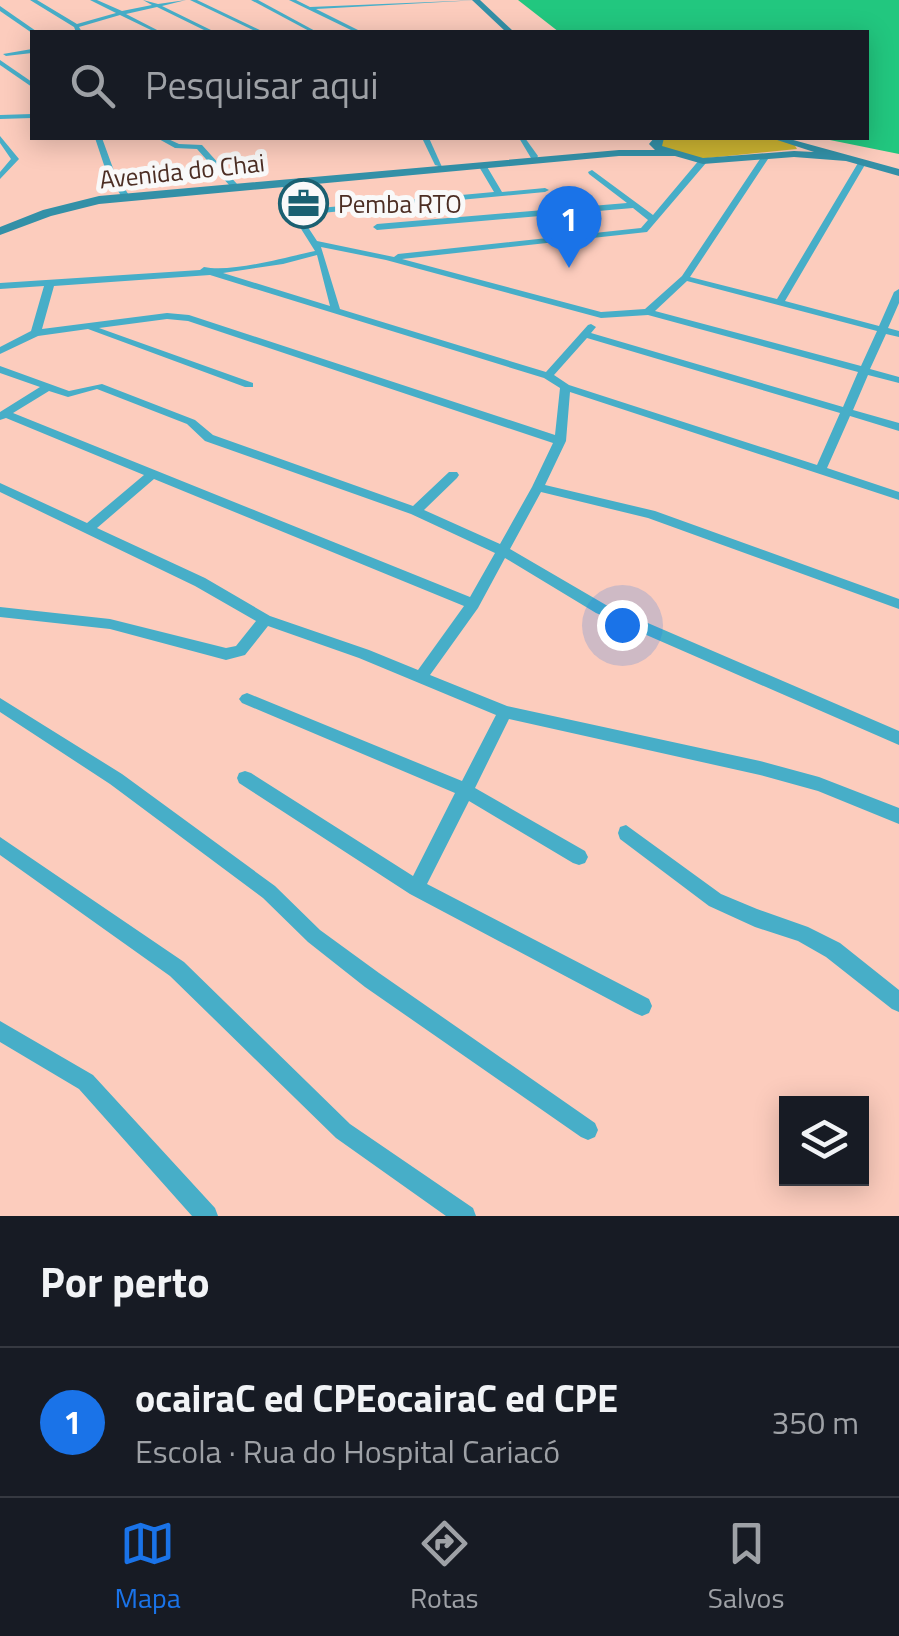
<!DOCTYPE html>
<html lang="pt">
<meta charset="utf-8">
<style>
:root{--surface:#171b24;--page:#242831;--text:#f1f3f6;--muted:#9ea1a6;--line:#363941;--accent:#1a73e8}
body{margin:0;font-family:"Titillium Web",sans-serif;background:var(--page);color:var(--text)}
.controls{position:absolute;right:30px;bottom:30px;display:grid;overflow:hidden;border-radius:0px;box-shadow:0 5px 25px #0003}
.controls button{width:90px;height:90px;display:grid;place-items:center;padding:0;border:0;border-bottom:2px solid var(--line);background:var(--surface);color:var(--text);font:50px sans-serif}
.you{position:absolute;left:622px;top:625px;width:35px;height:35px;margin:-25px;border:8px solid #fff;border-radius:50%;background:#1a73e8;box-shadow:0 0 0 15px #1a73e833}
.badge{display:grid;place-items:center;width:65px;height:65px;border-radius:50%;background:var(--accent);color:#fff;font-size:32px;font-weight:700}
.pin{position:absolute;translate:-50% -82px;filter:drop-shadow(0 2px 5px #0008)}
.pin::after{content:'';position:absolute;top:52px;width:35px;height:30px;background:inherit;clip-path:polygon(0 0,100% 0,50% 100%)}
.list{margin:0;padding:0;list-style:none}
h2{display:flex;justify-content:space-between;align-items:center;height:130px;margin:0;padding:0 40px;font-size:42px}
h2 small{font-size:32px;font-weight:400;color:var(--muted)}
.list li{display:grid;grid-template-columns:65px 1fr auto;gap:30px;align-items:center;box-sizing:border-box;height:150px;padding:0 40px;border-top:2px solid var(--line)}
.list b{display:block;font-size:38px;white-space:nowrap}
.list p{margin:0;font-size:32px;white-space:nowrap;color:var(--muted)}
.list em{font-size:32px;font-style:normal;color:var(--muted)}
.icon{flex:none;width:55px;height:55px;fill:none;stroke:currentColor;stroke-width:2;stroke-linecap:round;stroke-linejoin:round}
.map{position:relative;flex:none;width:899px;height:1216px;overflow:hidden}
.search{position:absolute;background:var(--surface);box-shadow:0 5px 25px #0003;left:30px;right:30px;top:30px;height:110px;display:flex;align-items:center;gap:25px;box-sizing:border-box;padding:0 35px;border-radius:0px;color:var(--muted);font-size:38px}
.sheet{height:280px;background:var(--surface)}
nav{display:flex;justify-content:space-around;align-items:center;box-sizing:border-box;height:140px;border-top:2px solid var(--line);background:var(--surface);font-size:28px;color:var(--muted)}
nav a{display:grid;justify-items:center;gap:5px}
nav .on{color:var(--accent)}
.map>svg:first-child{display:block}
.green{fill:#cab231}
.water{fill:#22c77f}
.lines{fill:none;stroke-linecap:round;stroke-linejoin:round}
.street{fill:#47aec8;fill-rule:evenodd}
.secondary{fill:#3390a7;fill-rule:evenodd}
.labels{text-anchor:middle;stroke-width:10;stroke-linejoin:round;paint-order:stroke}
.far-street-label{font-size:25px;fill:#4c2e24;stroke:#f9f9f9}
.far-poi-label{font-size:25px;fill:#4c2e24;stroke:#f9f9f9;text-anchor:start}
</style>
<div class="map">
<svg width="899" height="1216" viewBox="0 0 899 1216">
<rect width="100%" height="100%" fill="#fcccbd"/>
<polygon class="green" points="662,138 771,138 794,144 797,149 698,159 660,148"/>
<polygon class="water" points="518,0 899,0 899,154 820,138 866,138 866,32 559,32"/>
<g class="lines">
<g class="street">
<polygon points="30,0 37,0 77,24 116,13 90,0 97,0 122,11 152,5 143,0 158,4 186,0 162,6 215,32 208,32 157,7 126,14 161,32 155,32 120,15 79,27 82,32 76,32 74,27"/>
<polygon points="190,0 197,0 264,32 257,32"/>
<polygon points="251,0 258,0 317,32 311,32"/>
<polygon points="289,0 296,0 310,7 479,0 316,9 362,32 355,32"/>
<polygon points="0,6 36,31 37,32 32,33 0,11"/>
<polygon points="32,49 32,53 6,56 3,54"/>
<polygon points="0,60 32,82 32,87 0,65"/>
<polygon points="32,114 32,118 0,119 0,115"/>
<polygon points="0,136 19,159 0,179 0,172 11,159 0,143"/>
<polygon points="95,138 102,138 114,171 130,197 129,199 123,199 106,171"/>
<polygon points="157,138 166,138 179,144 202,145 237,184 230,186 197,149 175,148"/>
<polygon points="422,138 429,138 442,167 435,165"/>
<polygon points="519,138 525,138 538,156 537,158 531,158"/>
<path d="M 766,154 L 770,156 L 690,277 L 777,299 L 858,163 L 865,161 L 866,163 L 785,301 L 879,326 L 894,292 L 899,289 L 899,303 L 888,328 L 899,331 L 899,337 L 886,334 L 870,369 L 899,377 L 899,383 L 868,375 L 853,410 L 899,423 L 899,431 L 850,416 L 827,468 L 899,492 L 899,500 L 570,392 L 566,441 L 545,485 L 655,511 L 899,599 L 899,609 L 648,518 L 541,492 L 510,549 L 606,605 L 899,731 L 899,745 L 596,613 L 505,558 L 478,608 L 430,675 L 507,706 L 760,761 L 819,777 L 899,808 L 899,824 L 818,791 L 760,775 L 509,719 L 475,788 L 585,851 L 588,857 L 585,863 L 579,865 L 573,863 L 469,801 L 427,884 L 649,999 L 652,1006 L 649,1013 L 642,1016 L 635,1013 L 410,894 L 239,783 L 237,778 L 239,773 L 245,771 L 251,773 L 413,876 L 455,793 L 242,703 L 239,699 L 242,695 L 247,693 L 252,695 L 462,781 L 496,715 L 359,658 L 268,626 L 245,655 L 226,660 L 110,629 L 0,617 L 0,607 L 110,619 L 226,648 L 236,646 L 256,621 L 195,586 L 0,492 L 0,483 L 87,523 L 144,475 L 6,418 L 0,420 L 0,412 L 40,387 L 0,373 L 0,366 L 69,391 L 102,384 L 195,420 L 213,435 L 413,506 L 449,472 L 457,472 L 459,475 L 457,478 L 424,510 L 500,544 L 532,487 L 553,443 L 188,321 L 167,319 L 99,328 L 253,383 L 253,387 L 245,387 L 88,329 L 38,336 L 0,354 L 0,347 L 31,331 L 44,286 L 0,289 L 0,283 L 200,270 L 204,267 C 231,273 287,257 315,251 L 291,213 L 281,181 L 288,183 L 298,210 L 494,192 L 478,165 L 482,163 L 486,165 L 502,192 L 545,188 L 549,190 L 545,192 L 300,215 L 317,241 L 394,257 L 398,254 L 641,228 L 648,220 L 633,208 L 377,230 L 373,227 L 377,224 L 627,203 L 589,174 L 588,172 L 592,170 L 653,215 L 700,159 L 706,159 L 706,163 L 647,232 L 402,259 L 601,312 L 645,309 L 682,276 L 762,156 ZM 321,247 L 386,260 L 601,318 L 648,315 L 858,372 L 843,407 L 591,333 L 596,327 L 591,324 L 588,325 L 546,372 L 340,309 ZM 317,255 L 330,306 L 223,273 L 283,264 ZM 210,275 L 544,378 L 560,388 L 555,435 L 189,315 L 167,313 L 42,329 L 54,286 ZM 687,281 L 877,331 L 861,366 L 655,311 ZM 587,338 L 840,413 L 817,465 L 569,385 L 554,375 ZM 97,389 L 187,424 L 205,441 L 411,514 L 495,553 L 470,597 L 13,413 L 49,391 L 68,397 ZM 154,479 L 464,606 L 418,670 L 369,650 L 270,616 L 205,578 L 97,528 Z"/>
<polygon points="0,698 122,774 275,886 320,930 379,973 595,1123 598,1130 595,1137 588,1140 581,1137 365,987 308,942 263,898 110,784 0,712"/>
<polygon points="626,825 721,894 757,909 808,927 840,943 899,990 899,1012 892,1009 826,957 798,941 755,927 709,906 620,839 618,833 620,827"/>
<polygon points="0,837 184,962 350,1124 473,1208 476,1216 446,1216 336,1138 170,976 0,855"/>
<polygon points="0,1021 93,1075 215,1208 218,1216 192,1216 79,1089 0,1042"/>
</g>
<g class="secondary">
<polygon points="472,0 480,0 514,32 506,32"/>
<polygon points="654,138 664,138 662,146 703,158 794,151 814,152 771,138 786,138 899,169 899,176 846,161 794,157 703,164 675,156 619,156 99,204 51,216 0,235 0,227 43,210 99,196 619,150 655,150 649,144"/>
</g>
</g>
<defs>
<symbol id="office-ring" viewBox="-11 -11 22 22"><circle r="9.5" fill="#f9f9f9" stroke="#1a6071" stroke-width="1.5"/><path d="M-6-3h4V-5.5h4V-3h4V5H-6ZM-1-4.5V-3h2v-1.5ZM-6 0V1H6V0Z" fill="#1a6071"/></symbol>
</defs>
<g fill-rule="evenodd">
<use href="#office-ring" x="276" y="176" width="55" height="55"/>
</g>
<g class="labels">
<g class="far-street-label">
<text transform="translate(182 171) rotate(-6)" y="9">Avenida do Chai</text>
</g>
<g class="far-poi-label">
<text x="338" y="213">Pemba RTO</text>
</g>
</g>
</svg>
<div class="controls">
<button><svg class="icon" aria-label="layers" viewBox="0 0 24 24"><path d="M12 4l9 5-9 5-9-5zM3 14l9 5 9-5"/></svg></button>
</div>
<div class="you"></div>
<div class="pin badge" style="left:569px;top:268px">1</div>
<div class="search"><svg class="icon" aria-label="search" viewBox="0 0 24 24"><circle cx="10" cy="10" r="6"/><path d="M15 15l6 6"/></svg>Pesquisar aqui</div>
</div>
<section class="sheet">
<h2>Por perto<small></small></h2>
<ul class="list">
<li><span class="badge">1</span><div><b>ocairaC ed CPEocairaC ed CPE</b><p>Escola · Rua do Hospital Cariacó</p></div><em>350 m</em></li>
</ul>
</section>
<nav>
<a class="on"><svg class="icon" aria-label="map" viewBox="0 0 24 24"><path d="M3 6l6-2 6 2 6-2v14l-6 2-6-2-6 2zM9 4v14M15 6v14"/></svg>Mapa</a>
<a><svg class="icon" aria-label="directions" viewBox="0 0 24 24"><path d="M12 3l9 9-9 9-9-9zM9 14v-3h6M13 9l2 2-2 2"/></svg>Rotas</a>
<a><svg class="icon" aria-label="saved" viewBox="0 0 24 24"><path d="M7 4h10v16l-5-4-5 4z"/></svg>Salvos</a>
</nav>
